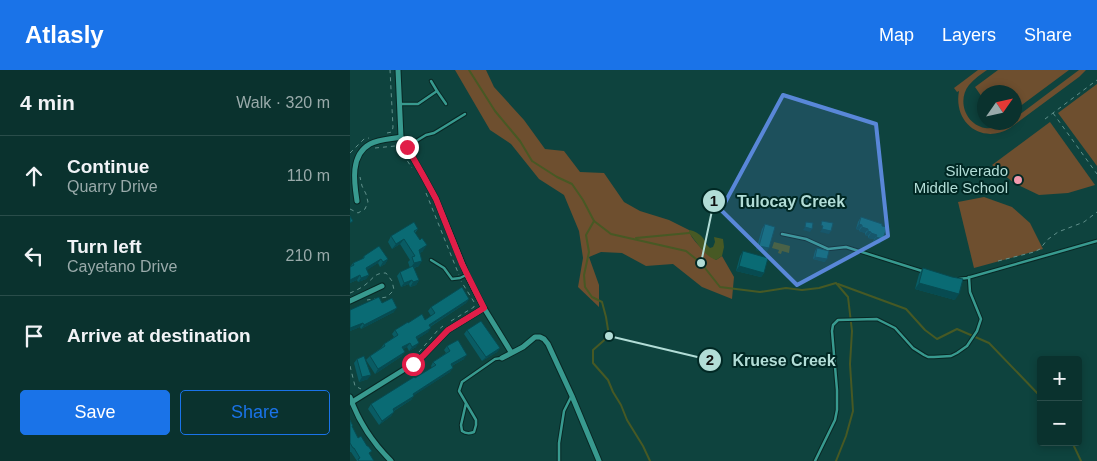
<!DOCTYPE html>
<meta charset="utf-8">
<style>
:root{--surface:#0a322e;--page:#183e3a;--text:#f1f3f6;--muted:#9aa;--line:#2a4d4a;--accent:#1a73e8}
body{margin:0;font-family:Arial,sans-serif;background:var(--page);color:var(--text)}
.controls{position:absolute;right:15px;bottom:15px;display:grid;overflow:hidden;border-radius:5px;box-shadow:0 2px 8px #0003}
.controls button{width:45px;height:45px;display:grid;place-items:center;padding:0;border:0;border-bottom:1px solid var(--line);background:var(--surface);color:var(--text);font:25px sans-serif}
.compass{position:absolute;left:627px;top:15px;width:45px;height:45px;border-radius:50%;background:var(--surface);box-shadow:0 2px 8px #0003;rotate:56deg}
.stop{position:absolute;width:15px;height:15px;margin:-11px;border:4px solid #e11d48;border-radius:50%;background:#fff}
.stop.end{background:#e11d48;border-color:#fff;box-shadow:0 1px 5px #0008}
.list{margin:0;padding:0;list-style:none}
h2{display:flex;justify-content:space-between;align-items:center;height:65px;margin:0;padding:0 20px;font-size:21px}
h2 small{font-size:16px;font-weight:400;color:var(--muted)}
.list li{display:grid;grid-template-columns:32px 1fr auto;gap:15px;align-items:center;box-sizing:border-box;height:80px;padding:0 20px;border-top:1px solid var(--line)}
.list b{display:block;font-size:19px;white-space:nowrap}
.list p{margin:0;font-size:16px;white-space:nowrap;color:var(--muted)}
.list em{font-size:16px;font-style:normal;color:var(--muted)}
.actions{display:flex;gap:10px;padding:15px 20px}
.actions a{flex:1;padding:11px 0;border:1px solid var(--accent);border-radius:5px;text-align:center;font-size:18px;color:var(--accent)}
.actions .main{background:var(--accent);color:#fff}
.icon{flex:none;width:28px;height:28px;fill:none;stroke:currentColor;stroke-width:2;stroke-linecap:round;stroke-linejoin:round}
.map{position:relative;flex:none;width:747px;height:391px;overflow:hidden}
header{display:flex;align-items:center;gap:30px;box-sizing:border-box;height:70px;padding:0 25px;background:var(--accent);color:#fff}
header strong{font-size:24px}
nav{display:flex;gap:28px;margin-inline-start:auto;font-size:18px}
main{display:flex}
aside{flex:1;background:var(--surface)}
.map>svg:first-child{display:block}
.green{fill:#6e4f2f}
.water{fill:#475924}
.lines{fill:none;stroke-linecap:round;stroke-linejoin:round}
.stream{stroke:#475924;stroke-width:2}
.service-casing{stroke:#082724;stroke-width:4.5}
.minor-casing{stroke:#082724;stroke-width:7}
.path{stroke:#60908b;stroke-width:1;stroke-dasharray:4 4;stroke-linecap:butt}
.service{stroke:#389a8f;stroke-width:2.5}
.minor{stroke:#389a8f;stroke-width:5}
.wall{fill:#095c64}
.shaded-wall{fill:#074b51}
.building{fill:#0a6b74;stroke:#074b51}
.route{stroke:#e11d48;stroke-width:6}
.marked{fill:#5987d8;fill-opacity:0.2;stroke:#5987d8;stroke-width:4;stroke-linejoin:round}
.poi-dot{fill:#f29aae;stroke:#002824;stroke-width:2}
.labels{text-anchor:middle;stroke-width:4;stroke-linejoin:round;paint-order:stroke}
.poi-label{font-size:15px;fill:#b2ddd7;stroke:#002824;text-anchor:end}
.leader{fill:none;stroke:#b2ddd7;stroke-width:2}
.callout-dot{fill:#b2ddd7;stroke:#002824;stroke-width:2}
.mark-label{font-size:15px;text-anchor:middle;font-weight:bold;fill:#111}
.callout-label{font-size:16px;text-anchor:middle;font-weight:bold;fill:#b2ddd7;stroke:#002824;stroke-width:4;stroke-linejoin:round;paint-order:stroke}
</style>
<header>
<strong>Atlasly</strong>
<nav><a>Map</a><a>Layers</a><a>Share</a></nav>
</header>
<main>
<aside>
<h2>4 min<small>Walk · 320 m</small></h2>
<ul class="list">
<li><svg class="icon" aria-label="ahead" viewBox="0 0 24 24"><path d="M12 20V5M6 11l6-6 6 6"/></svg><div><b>Continue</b><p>Quarry Drive</p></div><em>110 m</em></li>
<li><svg class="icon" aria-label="left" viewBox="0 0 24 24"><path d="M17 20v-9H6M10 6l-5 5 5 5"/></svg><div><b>Turn left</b><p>Cayetano Drive</p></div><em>210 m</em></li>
<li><svg class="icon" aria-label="arrive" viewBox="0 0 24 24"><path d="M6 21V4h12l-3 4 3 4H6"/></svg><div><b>Arrive at destination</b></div></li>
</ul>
<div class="actions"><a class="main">Save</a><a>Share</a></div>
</aside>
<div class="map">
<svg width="747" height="391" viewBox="0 0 747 391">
<rect width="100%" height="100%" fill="#0e433e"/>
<g class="green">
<path d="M 105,0 L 136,0 L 144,17 L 174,50 L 195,79 L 214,81 L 230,102 L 254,103 L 274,132 L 290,141 L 319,150 L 339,160 C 341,171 357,183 366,190 L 372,186 L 384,207 L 382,229 L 352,217 L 323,194 L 296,196 L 272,183 L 251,182 L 239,187 L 249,215 L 249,237 L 228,217 L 233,188 L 229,161 L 214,125 L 189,109 L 161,74 L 140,60 Z"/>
<path d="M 628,0 L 637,0 C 631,4 624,9 619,15 C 607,30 615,54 635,58 C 646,60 654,52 664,52 L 665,48 L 729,0 L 736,0 L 729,7 L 660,58 C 632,75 603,53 609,21 L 607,22 L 604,18 Z"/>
<polygon points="648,0 719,0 665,40 664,22 634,22 634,30 625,17"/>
<polygon points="747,14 747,96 708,43"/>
<polygon points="700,52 745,115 718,123 689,125 664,113 642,95"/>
<polygon points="634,127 662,137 680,153 693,179 624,198 608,132"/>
</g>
<g class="water">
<path d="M 339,160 C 343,160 350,164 353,168 C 356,172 356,175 360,178 L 363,177 L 365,172 L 364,167 L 373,169 L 374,177 L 372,186 L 366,190 C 353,185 347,172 339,163 Z"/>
<polygon points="424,172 440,176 439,183 432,181 431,184 428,183 429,180 422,178"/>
</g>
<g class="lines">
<g class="stream">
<polyline points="119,0 145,41 170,71 182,91 207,107 222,114 233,130 244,151 261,164 336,181 351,193 370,217 410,222 436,218 452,220 469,218 486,213 498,227 502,261 500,294 503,341 496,366 486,391"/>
<polyline points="244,151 236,165 239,182 234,205 235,217 242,227 252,232 256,247 259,266 243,280 243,293 258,310 263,322 271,335 277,350 293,376 300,391"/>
<polyline points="286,168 339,163"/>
<polyline points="488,214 556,239 575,260 587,269 607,259 639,273 691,327"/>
<polyline points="722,372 731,391"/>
</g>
<defs>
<g id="service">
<polyline points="87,21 96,34"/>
<polyline points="50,34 68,34 87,21 81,11"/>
<polyline points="58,76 76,65 84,63 115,44"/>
<polyline points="432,164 456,169 478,179 496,177 572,201"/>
<polyline points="81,190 94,198 102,209 110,208 116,205"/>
<polyline points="609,209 617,208 747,171"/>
<path d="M 116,333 L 111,355 L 112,361 C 116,364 119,364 124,362 L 126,355 L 126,350 L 109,321 L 112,312 L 145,289 L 152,288"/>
<polyline points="209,391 209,373 214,341 221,327"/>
<polyline points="465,391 485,350 487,340 487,320 482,261 483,255 488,250 527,249 545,258 563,278 574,285 578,287 584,287 601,286 607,283 617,276 627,261 631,249 620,222 619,207"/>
</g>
<g id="minor">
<polyline points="48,0 51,67 74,107 86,129 117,205 134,238 161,282"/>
<path d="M 7,131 C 4,112 0,85 20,74 C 29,69 41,69 51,67"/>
<polyline points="0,231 32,216"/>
<polyline points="152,288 173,277 185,267 190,267 194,269 198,274 222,326 249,391"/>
<path d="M 0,327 C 9,353 22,372 41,391"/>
<polyline points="2,332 63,294 73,286 98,260 134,238"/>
</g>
</defs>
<use href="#service" class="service-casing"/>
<use href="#minor" class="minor-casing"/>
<g class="path">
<polyline points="703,43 747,104"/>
<polyline points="695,49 747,10"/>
<polyline points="37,63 42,62 43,57 40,0"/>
<polyline points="25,78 45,76 49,78 62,98"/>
<polyline points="0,83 14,69 19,68"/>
<polyline points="76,123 109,205"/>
<polyline points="0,139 8,143 15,139 18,132 16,124 12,116 10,107"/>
<polyline points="648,191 684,182 690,179 697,170 708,162 734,152 747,142"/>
<path d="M 0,223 C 5,221 11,218 15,215 C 24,208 24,203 36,203 L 42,211 L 44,220 L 37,227 L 17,230"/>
<polyline points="101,251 124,237 124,232 111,211"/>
<polyline points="69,282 88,260 93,256"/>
<polyline points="0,296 5,316 11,319"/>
</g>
<use href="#service" class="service"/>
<use href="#minor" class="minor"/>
</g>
<g class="wall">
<polygon points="511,147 532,154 530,174 523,172 524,169 518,168 518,166 515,165 515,163 509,161 509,160 506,159 508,152"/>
<polygon points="415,154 416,183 406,180 412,159"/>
<polygon points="68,159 65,163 73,181 70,183 69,196 64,198 69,210 66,215 60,217 59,214 51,217 47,206 50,202 60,198 58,192 60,190 50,174 42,179 38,172 41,166"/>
<polygon points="467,178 475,192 463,189 465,181"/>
<polygon points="393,181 414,203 411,207 386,201 390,186"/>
<polygon points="14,186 38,189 35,194 30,197 28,193 16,200 19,205 16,209 8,212 7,210 0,213 0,197 3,193 12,189"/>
<polygon points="573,198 605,230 565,219 569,204"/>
<polygon points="119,229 116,233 80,257 78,262 67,269 66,277 59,281 57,277 53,279 52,286 25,304 16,290 20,286 31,278 34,274 44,267 42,264 45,260 58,253 75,250 81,246 78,241 81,237"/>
<polygon points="32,233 44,242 11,259 10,257 0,261 0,240"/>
<polygon points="117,260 150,278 147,282 132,291 114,264"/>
<polygon points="97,276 114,289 102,296 100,302 64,325 61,330 44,341 41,346 29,355 18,339 21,334 82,298 81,296 83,292 96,283 94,280"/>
<polygon points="7,289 18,309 9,312 4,293"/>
<polygon points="0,350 3,356 2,357 8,368 24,391 7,391 1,382 0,382"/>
</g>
<g class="shaded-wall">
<polygon points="509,154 512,155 509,160 506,159"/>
<polygon points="455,157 462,159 460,162 453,160"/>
<polygon points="512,157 518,159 515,163 509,161"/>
<polygon points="472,159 481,161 479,164 470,162"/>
<polygon points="518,161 521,162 518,166 515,165"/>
<polygon points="521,163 527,165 524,169 518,168"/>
<polygon points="526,167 533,169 530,174 523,172"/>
<polygon points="54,169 50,174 42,179 46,174"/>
<polygon points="77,175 73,181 65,186 69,180"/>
<polygon points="409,176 419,178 416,183 406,180"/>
<polygon points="465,187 477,189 475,192 463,189"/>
<polygon points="31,189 28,193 13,203 16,198"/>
<polygon points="38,189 35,194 30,197 33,192"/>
<polygon points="72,191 69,196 60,199 64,193"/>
<polygon points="389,196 414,203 411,207 386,201"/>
<polygon points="10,205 7,210 0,213 0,210"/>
<polygon points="19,205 16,209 8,212 11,208"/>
<polygon points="62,210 59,214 51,217 54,213"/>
<polygon points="69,210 66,215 60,217 63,212"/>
<polygon points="569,213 609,224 605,230 565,219"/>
<polygon points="119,229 116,233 76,259 79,255"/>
<polygon points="47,238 44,242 11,259 14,255"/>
<polygon points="13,253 10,257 0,261 0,258"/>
<polygon points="81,258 78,262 63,272 66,267"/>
<polygon points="60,273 57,277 49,281 52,277"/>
<polygon points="69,273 66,277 59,281 62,277"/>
<polygon points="150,278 147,282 132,291 136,287"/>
<polygon points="55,282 52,286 25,304 28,299"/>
<polygon points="117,285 114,289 98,298 101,294"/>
<polygon points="103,298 100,302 60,328 63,324"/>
<polygon points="21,305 18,309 9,312 12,307"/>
<polygon points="64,326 61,330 40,343 43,339"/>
<polygon points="44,342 41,346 29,355 32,351"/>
</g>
<g class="building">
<polygon points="0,146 3,151 0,153"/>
<polygon points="511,147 532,154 532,156 537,157 533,169 526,167 527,165 521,163 521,162 518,161 518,159 512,157 512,155 509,154"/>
<polygon points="472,151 483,153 481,161 472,159 473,156 471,155"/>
<polygon points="64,152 68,159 64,161 70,170 72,168 77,175 69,180 72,191 64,193 62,187 65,186 54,169 46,174 41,166"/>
<polygon points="456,152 463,153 462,159 455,157"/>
<polygon points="415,154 425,157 419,178 409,176"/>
<polygon points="29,176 38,189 33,192 31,189 16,198 19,205 11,208 10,205 0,210 0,197 4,195 3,193 14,188 14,186"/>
<polygon points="467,178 479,181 477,189 465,187"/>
<polygon points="393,181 418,188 414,203 389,196"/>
<polygon points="63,196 69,210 63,212 62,210 54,213 50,202"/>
<polygon points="573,198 602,207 613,209 609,224 569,213"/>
<polygon points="112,217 119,229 79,255 81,258 66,267 69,273 62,277 60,273 52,277 55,282 28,299 20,286 35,276 34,274 48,265 45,260 58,252 58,253 72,244 75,250 85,243 81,237"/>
<polygon points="29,227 32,233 42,228 47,238 14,255 13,253 0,258 0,240"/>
<polygon points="131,251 150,278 136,287 117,260"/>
<polygon points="108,270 117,285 101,294 103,298 63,324 64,326 43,339 44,342 32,351 21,334 64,307 65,308 86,295 83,292 100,281 97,276"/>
<polygon points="14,286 21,305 12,307 7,289"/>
<polygon points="0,350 3,356 2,356 8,368 11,366 17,376 18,376 22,381 19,383 24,391 9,391 8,389 10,388 4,378 3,378 0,373"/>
</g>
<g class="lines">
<polyline class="route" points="57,77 74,107 86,129 112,194 134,238 98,260 73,286 63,294"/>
</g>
<path class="marked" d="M 433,25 L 526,54 L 538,166 L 447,215 L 371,140 Z"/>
<circle class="poi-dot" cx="668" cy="110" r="5"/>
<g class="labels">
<g class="poi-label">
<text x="658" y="106">Silverado<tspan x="658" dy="17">Middle School</tspan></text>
</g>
</g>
<path class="leader" d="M351 193L364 131M259 266L360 290"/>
<g class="callout-dot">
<circle cx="351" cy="193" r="5"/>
<circle cx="259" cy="266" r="5"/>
<circle cx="364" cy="131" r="12"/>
<circle cx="360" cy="290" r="12"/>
</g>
<g class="mark-label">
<text x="364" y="136">1</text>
<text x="360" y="295">2</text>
</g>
<g class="callout-label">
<text x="441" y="137">Tulocay Creek</text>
<text x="434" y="296">Kruese Creek</text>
</g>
</svg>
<div class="controls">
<button>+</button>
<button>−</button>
</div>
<svg class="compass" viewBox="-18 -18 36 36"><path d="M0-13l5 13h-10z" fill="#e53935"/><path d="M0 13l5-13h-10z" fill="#9aa"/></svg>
<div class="stop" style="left:63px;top:294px"></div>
<div class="stop end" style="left:57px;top:77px"></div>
</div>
</main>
